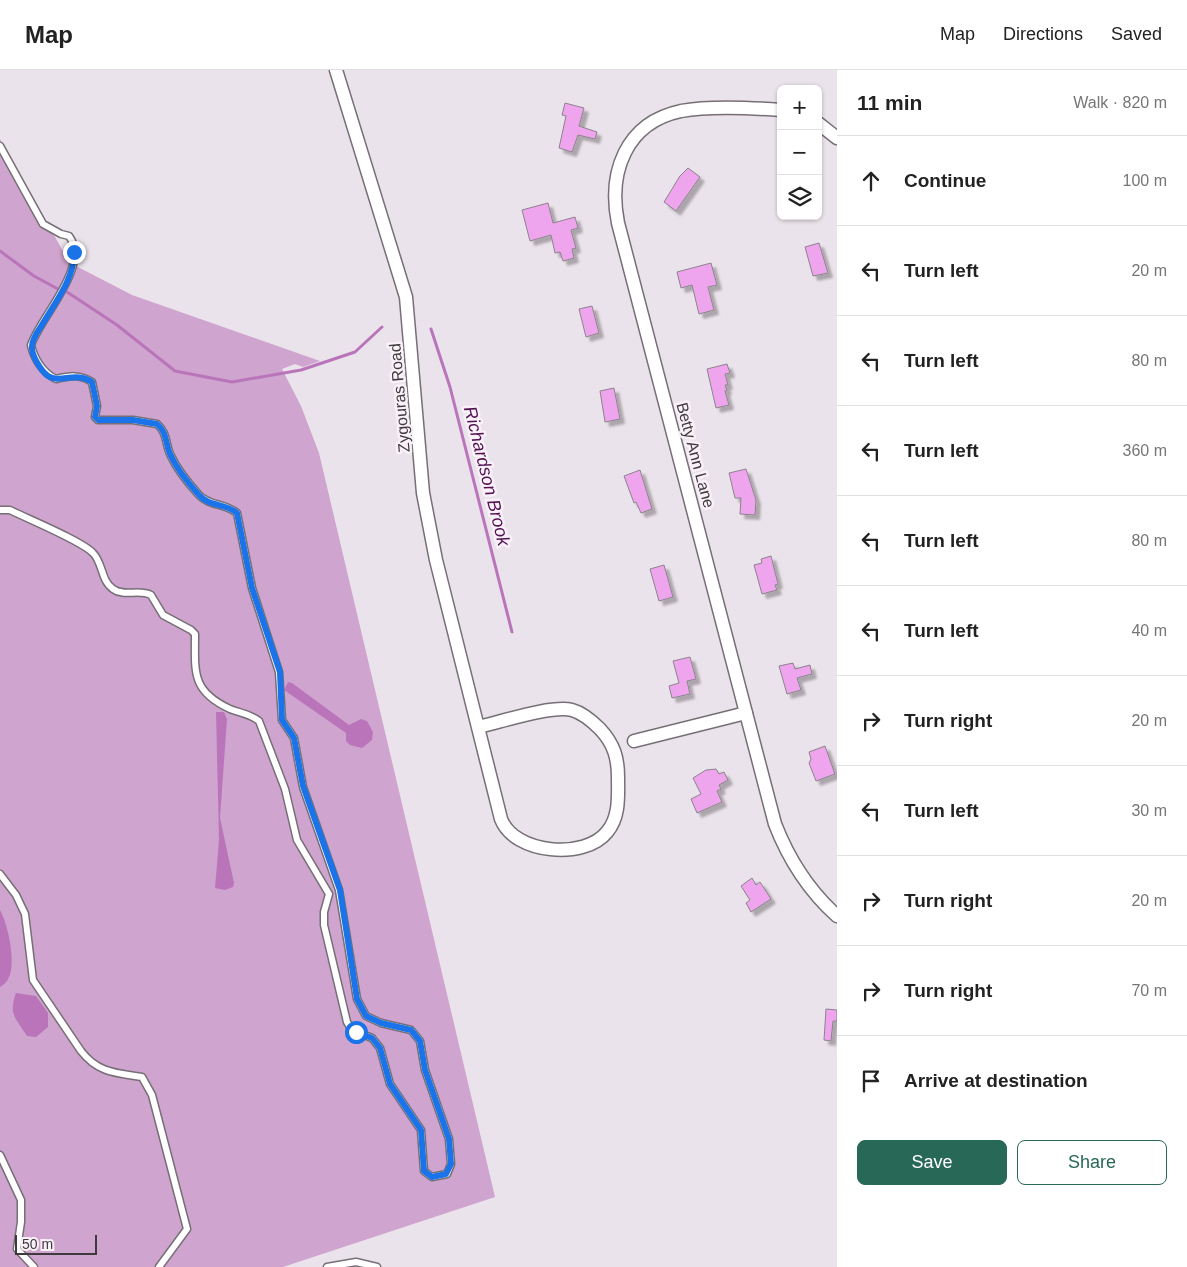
<!DOCTYPE html>
<meta charset="utf-8">
<style>
:root{--surface:#fff;--page:#f2f2f2;--text:#222;--muted:#767676;--line:#e0e0e0;--accent:#276857}
body{margin:0;font-family:Helvetica,sans-serif;background:var(--page);color:var(--text)}
.controls{position:absolute;right:15px;top:15px;display:grid;overflow:hidden;border-radius:8px;box-shadow:0 1px 4px #0004}
.controls button{width:45px;height:45px;display:grid;place-items:center;padding:0;border:0;border-bottom:1px solid var(--line);background:var(--surface);color:var(--text);font:25px sans-serif}
.scale{position:absolute;left:15px;bottom:12px;width:82px;box-sizing:border-box;padding-left:5px;border:2px solid #3e3b3e;border-top:0;font-size:14px;line-height:18px;white-space:nowrap;color:#3e3b3e;-webkit-text-stroke:4px #f9f0f8;paint-order:stroke}
.stop{position:absolute;width:15px;height:15px;margin:-11px;border:4px solid #1a73e8;border-radius:50%;background:#fff}
.stop.end{background:#1a73e8;border-color:#fff;box-shadow:0 1px 5px #0008}
.list{margin:0;padding:0;list-style:none}
h2{display:flex;justify-content:space-between;align-items:center;height:65px;margin:0;padding:0 20px;font-size:21px}
h2 small{font-size:16px;font-weight:400;color:var(--muted)}
.list li{display:grid;grid-template-columns:32px 1fr auto;gap:15px;align-items:center;box-sizing:border-box;height:90px;padding:0 20px;border-top:1px solid var(--line)}
.list b{display:block;font-size:19px;white-space:nowrap}
.list em{font-size:16px;font-style:normal;color:var(--muted)}
.actions{display:flex;gap:10px;padding:15px 20px}
.actions a{flex:1;padding:11px 0;border:1px solid var(--accent);border-radius:8px;text-align:center;font-size:18px;color:var(--accent)}
.actions .main{background:var(--accent);color:#fff}
.icon{flex:none;width:28px;height:28px;fill:none;stroke:currentColor;stroke-width:2;stroke-linecap:round;stroke-linejoin:round}
.map{position:relative;flex:none;width:837px;height:1197px;overflow:hidden}
header{display:flex;align-items:center;gap:30px;box-sizing:border-box;height:70px;padding:0 25px;background:var(--surface);border-bottom:1px solid var(--line)}
header strong{font-size:24px}
nav{display:flex;gap:28px;margin-inline-start:auto;font-size:18px}
main{display:flex}
aside{flex:1;background:var(--surface)}
.map>svg:first-child{display:block}
.green{fill:#cfa4ce}
.water{fill:#ba75ba}
.lines{fill:none;stroke-linecap:round;stroke-linejoin:round}
.stream{stroke:#ba75ba;stroke-width:3}
.building{fill:#eea5ed;stroke:#8a838a;filter:url(#shadow)}
.service-casing{stroke:#766f76;stroke-width:9}
.minor-casing{stroke:#766f76;stroke-width:15}
.service{stroke:#fff;stroke-width:6}
.minor{stroke:#fff;stroke-width:12}
.route{stroke:#1a73e8;stroke-width:6}
.labels{text-anchor:middle;stroke-width:5;stroke-linejoin:round;paint-order:stroke}
.street-label{font-size:16px;fill:#3e3b3e;stroke:#f9f0f8}
.water-label{font-size:18px;font-style:italic;fill:#511153;stroke:#f9f0f8}
</style>
<header>
<strong>Map</strong>
<nav><a>Map</a><a>Directions</a><a>Saved</a></nav>
</header>
<main>
<div class="map">
<svg width="837" height="1197" viewBox="0 0 837 1197">
<defs>
<filter id="shadow"><feDropShadow dx="4.5" dy="4.5" stdDeviation="1" flood-color="#0004"/></filter>
</defs>
<rect width="100%" height="100%" fill="#ebe3eb"/>
<polygon class="green" points="0,69 64,183 76,196 132,225 320,291 303,297 295,294 282,299 301,336 319,383 495,1127 283,1197 0,1197"/>
<g class="water">
<polygon points="288,612 292,613 349,655 361,649 367,651 373,662 372,670 362,678 350,675 346,671 346,663 284,620"/>
<polygon points="216,642 224,642 227,649 220,748 234,813 233,817 225,820 215,818 219,770"/>
<path d="M 0,840 C 8,854 17,895 8,909 C 7,912 3,915 0,917 Z"/>
<path d="M 16,923 L 36,926 L 48,943 L 48,957 L 36,967 L 27,966 C 16,948 8,945 16,923 Z"/>
</g>
<g class="lines">
<g class="stream">
<polyline points="0,181 34,206 58,219"/>
<polyline points="67,222 117,255 175,301 232,312 301,300 355,282 382,257"/>
<polyline points="431,259 450,317 512,562"/>
</g>
</g>
<g class="building">
<polygon points="565,33 584,38 579,56 597,62 595,69 578,65 572,82 559,78 566,46 562,45"/>
<polygon points="688,98 700,107 676,141 664,132 680,106"/>
<polygon points="548,133 553,153 575,147 578,158 571,160 576,178 572,179 574,188 563,191 560,182 555,183 551,165 530,171 522,140"/>
<polygon points="819,173 828,203 813,206 805,177"/>
<polygon points="711,193 717,215 708,217 714,240 699,244 692,215 681,218 677,202"/>
<polygon points="592,236 599,263 586,267 579,239"/>
<polygon points="727,294 730,303 725,304 728,315 725,315 727,320 725,321 729,335 716,338 707,299"/>
<polygon points="614,318 620,349 605,352 600,321"/>
<polygon points="746,399 756,430 755,445 740,444 741,428 735,428 729,403"/>
<polygon points="640,400 652,439 641,443 636,432 634,433 624,406"/>
<polygon points="771,486 778,514 775,515 777,520 762,524 754,495 762,493 761,489"/>
<polygon points="664,495 673,527 659,531 650,499"/>
<polygon points="690,587 696,609 687,611 690,624 672,628 669,616 679,613 673,591"/>
<polygon points="793,593 795,599 810,595 812,604 797,608 801,620 787,624 779,596"/>
<polygon points="825,676 835,704 816,711 809,693 811,689 809,682"/>
<polygon points="716,699 719,704 724,702 728,710 719,715 721,719 717,721 722,732 697,743 691,729 701,724 693,708 706,700"/>
<polygon points="752,808 756,815 760,812 771,829 751,842 746,833 750,830 741,816"/>
<polygon points="826,939 837,940 837,951 833,951 831,971 824,970"/>
</g>
<g class="lines">
<defs>
<g id="service">
<path d="M 0,76 L 43,154 L 61,164 L 69,166 C 91,196 41,246 31,275 C 34,289 43,303 56,309 C 69,306 80,304 92,312 L 97,336 L 95,347 L 98,350 L 133,350 L 157,354 C 168,363 165,375 171,386 C 177,399 189,414 199,425 C 209,436 225,433 237,443 L 252,518 L 279,602 L 282,650 L 294,668 L 303,717 L 339,820 L 357,929 L 366,946 L 381,953 L 411,960 L 420,971 L 425,1000 L 449,1069 L 451,1094 L 447,1104 L 432,1107 L 424,1101 L 421,1060 L 390,1014 L 380,978 L 372,968 L 352,960 L 347,952 L 324,855 L 324,842 L 329,824 L 297,770 L 285,719 L 259,651 C 250,644 240,643 230,639 C 191,621 195,602 195,564 L 191,560 L 163,545 L 151,525 C 139,519 124,527 113,519 C 101,511 103,493 93,483 C 82,471 28,449 10,440 L 0,440"/>
<path d="M 0,804 L 16,825 L 25,844 L 33,910 L 81,981 C 98,1003 116,1003 142,1007 L 152,1025 L 187,1159 L 159,1197"/>
<polyline points="0,1085 21,1130 21,1152 17,1179 34,1197"/>
<polyline points="327,1197 356,1192 377,1197"/>
</g>
<g id="minor">
<path d="M 336,0 L 406,227 L 423,423 L 436,490 L 501,749 C 514,784 585,790 607,762 C 620,747 618,726 618,707 C 618,688 614,674 600,659 C 592,651 583,643 572,640 C 551,635 501,652 478,657"/>
<path d="M 781,40 C 754,38 708,36 681,41 C 625,53 608,103 618,153 L 775,754 C 789,790 808,820 837,846"/>
<polyline points="818,53 837,68"/>
<polyline points="634,671 746,643"/>
</g>
</defs>
<use href="#service" class="service-casing"/>
<use href="#minor" class="minor-casing"/>
<use href="#service" class="service"/>
<use href="#minor" class="minor"/>
</g>
<g class="lines">
<path class="route" d="M 74,182 C 75,208 54,234 42,255 C 38,261 32,269 32,276 C 31,285 41,301 48,306 C 60,314 76,301 92,312 L 97,336 L 95,347 L 98,350 L 133,350 L 157,354 C 168,363 165,375 171,386 C 177,399 189,414 199,425 C 209,437 225,433 237,443 L 252,518 L 280,602 L 282,650 L 294,668 L 303,716 L 340,820 L 357,929 L 366,946 L 381,953 L 411,960 L 420,971 L 425,1000 L 449,1069 L 451,1094 L 446,1104 L 432,1107 L 424,1101 L 421,1060 L 390,1014 L 380,978 L 372,968 L 356,962"/>
</g>
<g class="labels">
<g class="street-label">
<text transform="translate(399 328) rotate(-95)" y="6">Zygouras Road</text>
<text transform="translate(696 385) rotate(75)" y="6">Betty Ann Lane</text>
</g>
<g class="water-label">
<text transform="translate(487 406) rotate(76)" y="6">Richardson Brook</text>
</g>
</g>
</svg>
<div class="controls">
<button>+</button>
<button>−</button>
<button><svg class="icon" aria-label="layers" viewBox="0 0 24 24"><path d="M12 4l9 5-9 5-9-5zM3 14l9 5 9-5"/></svg></button>
</div>
<div class="scale">50 m</div>
<div class="stop" style="left:356px;top:962px"></div>
<div class="stop end" style="left:74px;top:182px"></div>
</div>
<aside>
<h2>11 min<small>Walk · 820 m</small></h2>
<ul class="list">
<li><svg class="icon" aria-label="ahead" viewBox="0 0 24 24"><path d="M12 20V5M6 11l6-6 6 6"/></svg><div><b>Continue</b></div><em>100 m</em></li>
<li><svg class="icon" aria-label="left" viewBox="0 0 24 24"><path d="M17 20v-9H6M10 6l-5 5 5 5"/></svg><div><b>Turn left</b></div><em>20 m</em></li>
<li><svg class="icon" aria-label="left" viewBox="0 0 24 24"><path d="M17 20v-9H6M10 6l-5 5 5 5"/></svg><div><b>Turn left</b></div><em>80 m</em></li>
<li><svg class="icon" aria-label="left" viewBox="0 0 24 24"><path d="M17 20v-9H6M10 6l-5 5 5 5"/></svg><div><b>Turn left</b></div><em>360 m</em></li>
<li><svg class="icon" aria-label="left" viewBox="0 0 24 24"><path d="M17 20v-9H6M10 6l-5 5 5 5"/></svg><div><b>Turn left</b></div><em>80 m</em></li>
<li><svg class="icon" aria-label="left" viewBox="0 0 24 24"><path d="M17 20v-9H6M10 6l-5 5 5 5"/></svg><div><b>Turn left</b></div><em>40 m</em></li>
<li><svg class="icon" aria-label="right" viewBox="0 0 24 24"><path d="M7 20v-9h11M14 6l5 5-5 5"/></svg><div><b>Turn right</b></div><em>20 m</em></li>
<li><svg class="icon" aria-label="left" viewBox="0 0 24 24"><path d="M17 20v-9H6M10 6l-5 5 5 5"/></svg><div><b>Turn left</b></div><em>30 m</em></li>
<li><svg class="icon" aria-label="right" viewBox="0 0 24 24"><path d="M7 20v-9h11M14 6l5 5-5 5"/></svg><div><b>Turn right</b></div><em>20 m</em></li>
<li><svg class="icon" aria-label="right" viewBox="0 0 24 24"><path d="M7 20v-9h11M14 6l5 5-5 5"/></svg><div><b>Turn right</b></div><em>70 m</em></li>
<li><svg class="icon" aria-label="arrive" viewBox="0 0 24 24"><path d="M6 21V4h12l-3 4 3 4H6"/></svg><div><b>Arrive at destination</b></div></li>
</ul>
<div class="actions"><a class="main">Save</a><a>Share</a></div>
</aside>
</main>
